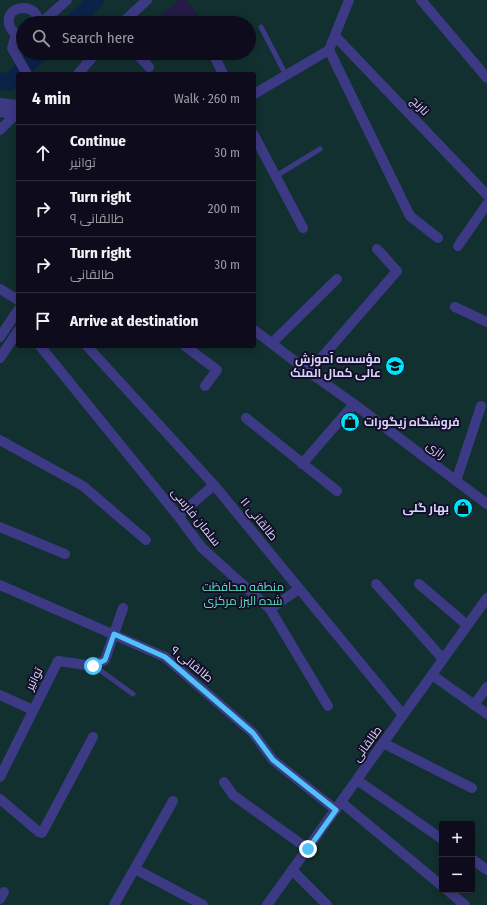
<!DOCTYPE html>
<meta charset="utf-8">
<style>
:root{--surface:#0e0b1c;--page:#171425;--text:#f1f3f6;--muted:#9b9ba3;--line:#2e2b3b}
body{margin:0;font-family:"Fira Sans Condensed",Cairo,sans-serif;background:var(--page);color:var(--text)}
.controls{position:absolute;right:12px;bottom:12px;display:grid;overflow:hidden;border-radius:4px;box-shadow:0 2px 10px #0003}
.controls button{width:36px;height:36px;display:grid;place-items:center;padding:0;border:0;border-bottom:1px solid var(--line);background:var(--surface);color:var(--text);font:20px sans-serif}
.stop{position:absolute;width:12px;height:12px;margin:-9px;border:3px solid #4fc3f7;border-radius:50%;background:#fff}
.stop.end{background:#4fc3f7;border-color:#fff;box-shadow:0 1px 4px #0008}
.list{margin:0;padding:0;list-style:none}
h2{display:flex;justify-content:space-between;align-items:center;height:52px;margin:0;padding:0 16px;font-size:17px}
h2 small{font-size:13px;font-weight:400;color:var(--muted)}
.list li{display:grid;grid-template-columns:26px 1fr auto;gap:12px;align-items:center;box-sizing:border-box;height:56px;padding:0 16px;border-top:1px solid var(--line)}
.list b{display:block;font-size:15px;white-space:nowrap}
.list p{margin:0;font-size:13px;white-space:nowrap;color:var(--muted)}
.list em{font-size:13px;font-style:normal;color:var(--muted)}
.icon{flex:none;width:22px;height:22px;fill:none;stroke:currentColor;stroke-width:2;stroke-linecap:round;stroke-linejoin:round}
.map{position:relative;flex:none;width:487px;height:905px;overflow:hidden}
.search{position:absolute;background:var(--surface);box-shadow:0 2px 10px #0003;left:16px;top:16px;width:240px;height:44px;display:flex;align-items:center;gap:10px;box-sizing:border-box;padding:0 14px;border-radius:22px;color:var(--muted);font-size:15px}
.panel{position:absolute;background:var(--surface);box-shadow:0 2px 10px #0003;left:16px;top:72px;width:240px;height:276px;border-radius:4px}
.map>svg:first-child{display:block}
.green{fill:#12302f;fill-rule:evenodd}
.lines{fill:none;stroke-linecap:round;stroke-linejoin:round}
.river{stroke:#0c2248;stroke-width:17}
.building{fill:#241b47}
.service{stroke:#3d3a85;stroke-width:5}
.minor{stroke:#3d3a85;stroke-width:10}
.tertiary{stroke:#3d3a85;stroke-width:10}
.route{stroke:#4fc3f7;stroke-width:5}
.labels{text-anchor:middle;stroke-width:4;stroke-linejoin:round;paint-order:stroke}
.street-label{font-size:12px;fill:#d9d4ff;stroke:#130f26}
.poi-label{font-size:12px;font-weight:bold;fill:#d9d4ff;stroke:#130f26;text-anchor:end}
.park-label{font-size:12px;fill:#5fe0c0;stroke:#130f26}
</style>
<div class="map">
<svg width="487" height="905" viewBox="0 0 487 905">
<rect width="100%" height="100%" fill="#130f26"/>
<path class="green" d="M 0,0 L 487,0 L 487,905 L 0,905 ZM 23,23 L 249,23 L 249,53 L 23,53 ZM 18,74 L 254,74 L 254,346 L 18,346 ZM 442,824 L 472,824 L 472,890 L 442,890 Z"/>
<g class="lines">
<g class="river">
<polyline points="72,23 96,0"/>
<polyline points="0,81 9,82 40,53"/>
</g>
</g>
<polygon class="building" points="179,0 186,0 205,23 151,23"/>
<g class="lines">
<g class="service">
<polyline points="261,27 286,75"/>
<polyline points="276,176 320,149"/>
<polyline points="94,666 133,694"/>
</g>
<g class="minor">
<polyline points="421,0 487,78"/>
<polyline points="41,23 67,0"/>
<polyline points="122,23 147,0"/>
<polyline points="335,36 487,195"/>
<polyline points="329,50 410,216 438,238"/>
<polyline points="136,53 149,67"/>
<polyline points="213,53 223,74"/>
<polyline points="78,74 96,53"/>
<polyline points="254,94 329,50 349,0"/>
<polyline points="0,130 16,114"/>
<polyline points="254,135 303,228"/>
<polyline points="458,246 487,204"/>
<polyline points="0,289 18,300"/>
<polyline points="455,307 487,322"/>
<polyline points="272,343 337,279"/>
<polyline points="40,346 178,516 202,548 270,609 328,706"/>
<polyline points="87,346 214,485 403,715"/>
<polyline points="185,346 217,370 205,386"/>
<polyline points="309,372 397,271 377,249"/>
<polyline points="246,418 337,491"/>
<polyline points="0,440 83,486 146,540"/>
<polyline points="302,464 354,404"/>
<polyline points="456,481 481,406"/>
<polyline points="178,516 214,485"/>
<polyline points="0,527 65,554"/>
<polyline points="376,584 443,659"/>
<polyline points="419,584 467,625"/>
<polyline points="0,585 165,657 253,733 273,760 336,810"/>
<polyline points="270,609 299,589"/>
<polyline points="432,675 487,714"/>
<polyline points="0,695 33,710"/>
<polyline points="474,705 487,687"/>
<polyline points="383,743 472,788"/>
<polyline points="0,777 58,661 93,666 105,660 123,608"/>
<polyline points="357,780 442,839"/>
<polyline points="224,782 233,795 308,849"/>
<polyline points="0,799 39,832 42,833 93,737"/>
<polyline points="341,802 442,886"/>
<polyline points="472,859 487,870"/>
<polyline points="135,869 203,905"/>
<polyline points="292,870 327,905"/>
<polyline points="447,890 465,905"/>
<polyline points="0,899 4,892"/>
<polyline points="114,905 173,801"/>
<polyline points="267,905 487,598"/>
</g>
<g class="tertiary">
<polyline points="16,34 12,48 27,74"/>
<path d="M 23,35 C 17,35 13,33 10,27 C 1,5 39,0 38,23"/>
<polyline points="0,103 18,105"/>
<polyline points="0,112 18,115"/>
<polyline points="254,330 309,372 354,404 487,504"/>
<polyline points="0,337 18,310"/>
<polyline points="0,358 18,331"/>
</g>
</g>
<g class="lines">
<polyline class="route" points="93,666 105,660 114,634 165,657 253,733 273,760 336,810 308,849"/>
</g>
<defs>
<symbol id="university-disc" viewBox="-11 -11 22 22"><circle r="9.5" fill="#00e5ff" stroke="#130f26"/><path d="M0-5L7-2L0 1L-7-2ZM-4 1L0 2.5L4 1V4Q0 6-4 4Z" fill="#111"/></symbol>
<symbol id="shop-disc" viewBox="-11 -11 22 22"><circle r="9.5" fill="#00e5ff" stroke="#130f26"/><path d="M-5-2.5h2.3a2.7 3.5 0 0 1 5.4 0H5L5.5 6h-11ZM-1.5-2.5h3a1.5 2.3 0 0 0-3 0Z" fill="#111"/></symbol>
</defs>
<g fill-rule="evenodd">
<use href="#university-disc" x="384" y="355" width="22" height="22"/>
<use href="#shop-disc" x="339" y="411" width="22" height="22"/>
<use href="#shop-disc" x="452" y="497" width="22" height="22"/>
</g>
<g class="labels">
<g class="street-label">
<text transform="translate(420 106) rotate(46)" y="4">نارنج</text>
<text transform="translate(436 450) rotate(37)" y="4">رازی</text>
<text transform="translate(196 517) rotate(51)" y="4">سلمان فارسی</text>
<text transform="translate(259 519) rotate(51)" y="4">طالقانی ۱۱</text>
<text transform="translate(192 664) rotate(39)" y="4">طالقانی ۹</text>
<text transform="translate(34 679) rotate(-63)" y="4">توانیر</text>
<text transform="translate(367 744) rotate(-54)" y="4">طالقانی</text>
</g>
<g class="poi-label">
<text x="381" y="363">مؤسسه آموزش<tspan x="381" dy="14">عالی کمال الملک</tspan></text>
<text x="364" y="426" text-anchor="start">فروشگاه زیگورات</text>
<text x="449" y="512">بهار گلی</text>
</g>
<g class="park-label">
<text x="243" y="591">منطقه محافظت<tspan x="243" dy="14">شده البرز مرکزی</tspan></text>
</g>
</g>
</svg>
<div class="controls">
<button>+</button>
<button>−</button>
</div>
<div class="stop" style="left:93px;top:666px"></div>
<div class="stop end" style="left:308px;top:849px"></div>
<div class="search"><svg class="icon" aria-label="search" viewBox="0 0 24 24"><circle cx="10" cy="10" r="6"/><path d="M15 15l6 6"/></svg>Search here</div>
<section class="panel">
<h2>4 min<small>Walk · 260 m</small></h2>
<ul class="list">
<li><svg class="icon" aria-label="ahead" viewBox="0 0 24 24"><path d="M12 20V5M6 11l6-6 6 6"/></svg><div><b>Continue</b><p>توانیر</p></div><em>30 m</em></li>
<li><svg class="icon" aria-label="right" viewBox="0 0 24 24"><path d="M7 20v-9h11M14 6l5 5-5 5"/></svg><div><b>Turn right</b><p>طالقانی ۹</p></div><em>200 m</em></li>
<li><svg class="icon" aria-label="right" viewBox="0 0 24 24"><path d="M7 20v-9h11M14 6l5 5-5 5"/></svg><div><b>Turn right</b><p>طالقانی</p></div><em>30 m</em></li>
<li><svg class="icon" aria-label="arrive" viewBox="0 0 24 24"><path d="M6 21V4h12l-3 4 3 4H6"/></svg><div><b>Arrive at destination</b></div></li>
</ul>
</section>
</div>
